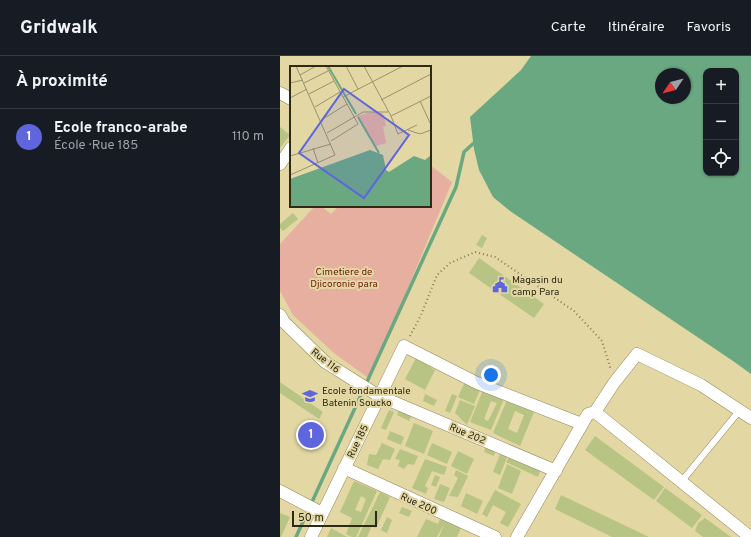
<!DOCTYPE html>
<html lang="fr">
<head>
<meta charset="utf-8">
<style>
	body { margin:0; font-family:Overpass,sans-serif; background:#20242c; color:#f1f3f6 }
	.controls { position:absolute; right:12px; top:12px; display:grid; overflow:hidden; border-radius:8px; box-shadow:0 1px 3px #0004 }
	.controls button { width:36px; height:36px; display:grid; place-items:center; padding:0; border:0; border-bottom:1px solid #363941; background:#171b24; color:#f1f3f6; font:20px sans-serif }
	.compass { position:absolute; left:375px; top:12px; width:36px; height:36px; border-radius:50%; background:#171b24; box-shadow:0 1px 3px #0004; rotate:235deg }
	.scale { position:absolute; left:12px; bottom:10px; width:85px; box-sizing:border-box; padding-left:4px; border:2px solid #2f2a16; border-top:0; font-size:11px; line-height:14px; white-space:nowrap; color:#2f2a16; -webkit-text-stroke:3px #e3d7a4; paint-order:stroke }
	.you { position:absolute; left:211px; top:319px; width:14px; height:14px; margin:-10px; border:3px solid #fff; border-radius:50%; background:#1a73e8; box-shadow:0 0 0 6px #1a73e833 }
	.badge { display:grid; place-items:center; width:26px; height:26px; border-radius:50%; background:#5e65dd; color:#fff; font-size:13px; font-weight:700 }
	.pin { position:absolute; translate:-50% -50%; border:2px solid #fff; box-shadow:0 1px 4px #0006 }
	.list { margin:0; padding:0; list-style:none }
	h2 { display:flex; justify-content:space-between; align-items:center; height:52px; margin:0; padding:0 16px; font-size:17px }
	h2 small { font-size:13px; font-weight:400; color:#9ea1a6 }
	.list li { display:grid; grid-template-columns:26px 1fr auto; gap:12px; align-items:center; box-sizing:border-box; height:56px; padding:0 16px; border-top:1px solid #363941 }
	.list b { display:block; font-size:15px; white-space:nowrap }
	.list p { margin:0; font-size:13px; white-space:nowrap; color:#9ea1a6 }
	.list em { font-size:13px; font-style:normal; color:#9ea1a6 }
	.icon { flex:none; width:22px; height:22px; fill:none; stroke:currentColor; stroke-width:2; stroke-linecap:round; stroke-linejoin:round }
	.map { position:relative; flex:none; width:471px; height:481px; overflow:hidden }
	header { display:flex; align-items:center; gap:24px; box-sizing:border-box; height:56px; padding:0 20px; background:#171b24; border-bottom:1px solid #363941 }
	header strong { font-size:19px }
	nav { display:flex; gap:22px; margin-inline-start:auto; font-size:14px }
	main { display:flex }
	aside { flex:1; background:#171b24 }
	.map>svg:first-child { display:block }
	.green { fill:#e6afa0 }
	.water { fill:#6aa882; fill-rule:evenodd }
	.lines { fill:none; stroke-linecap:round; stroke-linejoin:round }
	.stream { stroke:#6aa882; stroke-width:3.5 }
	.building { fill:#b8c483; fill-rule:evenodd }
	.service-casing { stroke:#918656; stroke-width:7 }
	.minor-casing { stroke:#918656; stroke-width:13 }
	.path { stroke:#847c59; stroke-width:2; stroke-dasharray:1 3; stroke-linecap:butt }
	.service { stroke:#fff; stroke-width:6 }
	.minor { stroke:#fff; stroke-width:12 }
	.labels { text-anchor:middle; stroke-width:4; stroke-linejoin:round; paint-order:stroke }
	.park-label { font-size:10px; fill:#6e1f07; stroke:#e3d7a4 }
	.poi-label { font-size:10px; fill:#2f2a16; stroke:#e3d7a4; text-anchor:start }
	.street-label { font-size:10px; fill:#2f2a16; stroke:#e3d7a4 }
	.inset-river { fill:none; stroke:#6aa882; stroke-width:2 }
	.inset-road { fill:none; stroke:#9b926b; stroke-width:1 }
	.view { fill:#5e65dd; fill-opacity:0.15; stroke:#5e65dd; stroke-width:2 }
	.inset-edge { fill:none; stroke:#2f2a16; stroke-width:2 }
</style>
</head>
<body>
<header>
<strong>Gridwalk</strong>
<nav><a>Carte</a><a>Itinéraire</a><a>Favoris</a></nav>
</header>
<main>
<aside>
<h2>À proximité<small></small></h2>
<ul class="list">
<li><span class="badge">1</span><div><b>Ecole franco-arabe</b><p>École · Rue 185</p></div><em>110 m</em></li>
</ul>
</aside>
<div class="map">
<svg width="471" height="481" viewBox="0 0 471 481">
	<rect width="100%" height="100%" fill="#e3d7a4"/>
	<!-- green -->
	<path class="green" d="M150,109L172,126L90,323L55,298L13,259L0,235V188L35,150H41L51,158L59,150H150Z"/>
	<!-- water -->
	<path class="water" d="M251,0H471V318L453,305L230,155L213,141L199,114L194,93L190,61L241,14ZM426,15H456V117H426ZM381,18H405V42H381Z"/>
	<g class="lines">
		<!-- stream -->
		<path class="stream" d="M16,481L176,131L184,96L196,85"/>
	</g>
	<!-- building -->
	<path class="building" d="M0,71L10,79L0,92Z
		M13,157L18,163L3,175L0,172V168Z
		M202,179L207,182L202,192L196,189Z
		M199,202L264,248L254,262L189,217Z
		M136,302L155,314L145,334L125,323Z
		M0,326L43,356L39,363L0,337Z
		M185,326L200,334L194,348L178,341Z
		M203,334L224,343L211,374L190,366ZM211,345L217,347L208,365L204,363Z
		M145,338L157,344L154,350L143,345Z
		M172,338L177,340L170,357L165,355Z
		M180,344L195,350L187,369L175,357Z
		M227,344L254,356L240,390L213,377ZM235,355L244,359L237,377L228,373Z
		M120,352L133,357L129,365L117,359Z
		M109,354L114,356L106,374L101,372Z
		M134,367L153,375L144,398L125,390Z
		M110,375L124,381L121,389L107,383Z
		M315,380L384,431L374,444L305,394Z
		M102,387L115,393L110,404L103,403L98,413L87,409L89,398L96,399Z
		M152,387L172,396L167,408L147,399Z
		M206,390L216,394L214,400L204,396Z
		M120,393L138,400L134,409L128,408L124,413L118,410L120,404L115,403Z
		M178,395L194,403L187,418L171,410Z
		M220,398L227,401L220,419L213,416Z
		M230,400L260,415L258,421L226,406Z
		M145,403L167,411L164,419L152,415L145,430L148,432L146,438L132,432Z
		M227,408L241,415L232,438L218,432Z
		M176,414L188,420L178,441L169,440L178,422L174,419Z
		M155,419L160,421L156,431L151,429Z
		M74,425L97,435L76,481H72L66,478L72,462L60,456ZM81,440L86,443L81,456L75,454Z
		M160,428L170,432L164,446L154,443Z
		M385,432L422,459L412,472L376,445Z
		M215,434L241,448L228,471L220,467L226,456L213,449L207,461L202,458Z
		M100,436L110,441L96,472L92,470L87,481H78Z
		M186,437L203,445L197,458L181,450Z
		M281,439L369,481H332L275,453Z
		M122,451L132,455L129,461L119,457Z
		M0,457L10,461L1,481H0Z
		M107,461L112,464L107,477L101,474Z
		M425,462L451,481H423L415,475L418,467Z
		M146,463L158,468L160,463L181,472L177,481H159L164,468L157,481H137Z
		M51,472L67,481H47Z"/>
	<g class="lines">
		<!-- service casing -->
		<g class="service-casing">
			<path id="service" d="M401,426L460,354"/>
		</g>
		<!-- minor casing -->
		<g class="minor-casing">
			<path id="minor" d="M0,37L11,43
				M0,108L11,92
				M0,259L4,266L45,306L99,340L276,415
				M315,356L470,481
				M64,412L215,481
				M0,435L42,457
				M31,481L124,290L197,327L302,368
				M237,481L308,358L315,356L334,327L357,298L421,329L471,362"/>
		</g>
		<!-- path -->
		<path class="path" d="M130,280L141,259L157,219L170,207L195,196L215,201L294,255L322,285L331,314"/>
		<!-- service -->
		<use href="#service" class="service"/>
		<!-- minor -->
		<use href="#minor" class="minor"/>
	</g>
	<!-- icons -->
	<defs>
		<g id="civic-bare" transform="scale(1.2)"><path d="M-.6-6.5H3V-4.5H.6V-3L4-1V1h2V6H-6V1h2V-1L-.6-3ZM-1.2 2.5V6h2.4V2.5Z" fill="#5e65dd" stroke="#e3d7a4" stroke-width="2.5" paint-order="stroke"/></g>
		<g id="school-bare" transform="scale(1.2)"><path d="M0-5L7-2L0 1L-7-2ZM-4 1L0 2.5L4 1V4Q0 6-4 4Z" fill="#5e65dd" stroke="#e3d7a4" stroke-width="2.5" paint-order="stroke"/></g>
	</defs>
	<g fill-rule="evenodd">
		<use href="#civic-bare" x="220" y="229"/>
		<use href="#school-bare" x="30" y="340"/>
	</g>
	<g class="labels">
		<!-- park labels -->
		<g class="park-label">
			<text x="64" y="219">Cimetiere de<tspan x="64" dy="12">Djicoronie para</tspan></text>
		</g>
		<!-- poi labels -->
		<g class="poi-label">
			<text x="232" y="227">Magasin du<tspan x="232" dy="12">camp Para</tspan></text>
			<text x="42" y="338">Ecole fondamentale<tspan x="42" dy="12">Batenin Soucko</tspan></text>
		</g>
		<!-- street labels -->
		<g class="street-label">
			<text transform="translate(46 304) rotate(38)" y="4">Rue 116</text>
			<text transform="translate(188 377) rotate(23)" y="4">Rue 202</text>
			<text transform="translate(77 385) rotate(-64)" y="4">Rue 185</text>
			<text transform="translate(139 447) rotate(24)" y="4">Rue 200</text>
		</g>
	</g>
	<!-- overview -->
	<g transform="translate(10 10)">
		<rect width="141" height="141" fill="#e3d7a4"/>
		<path d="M83,46L93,47L96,60L93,61L96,77L86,80L67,50Z" fill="#e6afa0"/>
		<path d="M80,84L93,89L96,104L99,106L124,90L135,94L141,89V141H0V113Z" fill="#6aa882"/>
		<path class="inset-river" d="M38,0L66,48M68,51L89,87"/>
		<path class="inset-road" d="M36,0L68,58L41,75M56,0L68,23M74,0L101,50L108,68L127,59M10,9L26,0M0,17L13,14M14,17L38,5M19,28L44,15M53,31L113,0M0,32L17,23M91,34L141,8M130,35L141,59M25,41L50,26M101,50L141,30M31,54L57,38M118,64L130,68L141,64M37,67L73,46H98M23,82L28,97M0,90L41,78M0,109L45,89L6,0"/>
		<path class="view" d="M54,23L119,69L74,132L9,87Z"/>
		<rect width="141" height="141" class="inset-edge"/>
	</g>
</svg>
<div class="controls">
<button>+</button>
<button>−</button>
<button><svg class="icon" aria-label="locate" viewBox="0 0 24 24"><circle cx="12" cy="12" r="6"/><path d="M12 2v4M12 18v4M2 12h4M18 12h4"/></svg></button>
</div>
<svg class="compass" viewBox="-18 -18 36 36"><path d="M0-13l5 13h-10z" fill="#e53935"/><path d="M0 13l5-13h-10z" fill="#9ea1a6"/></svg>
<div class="scale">50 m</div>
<div class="you"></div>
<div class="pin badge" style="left:31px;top:379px">1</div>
</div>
</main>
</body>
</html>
